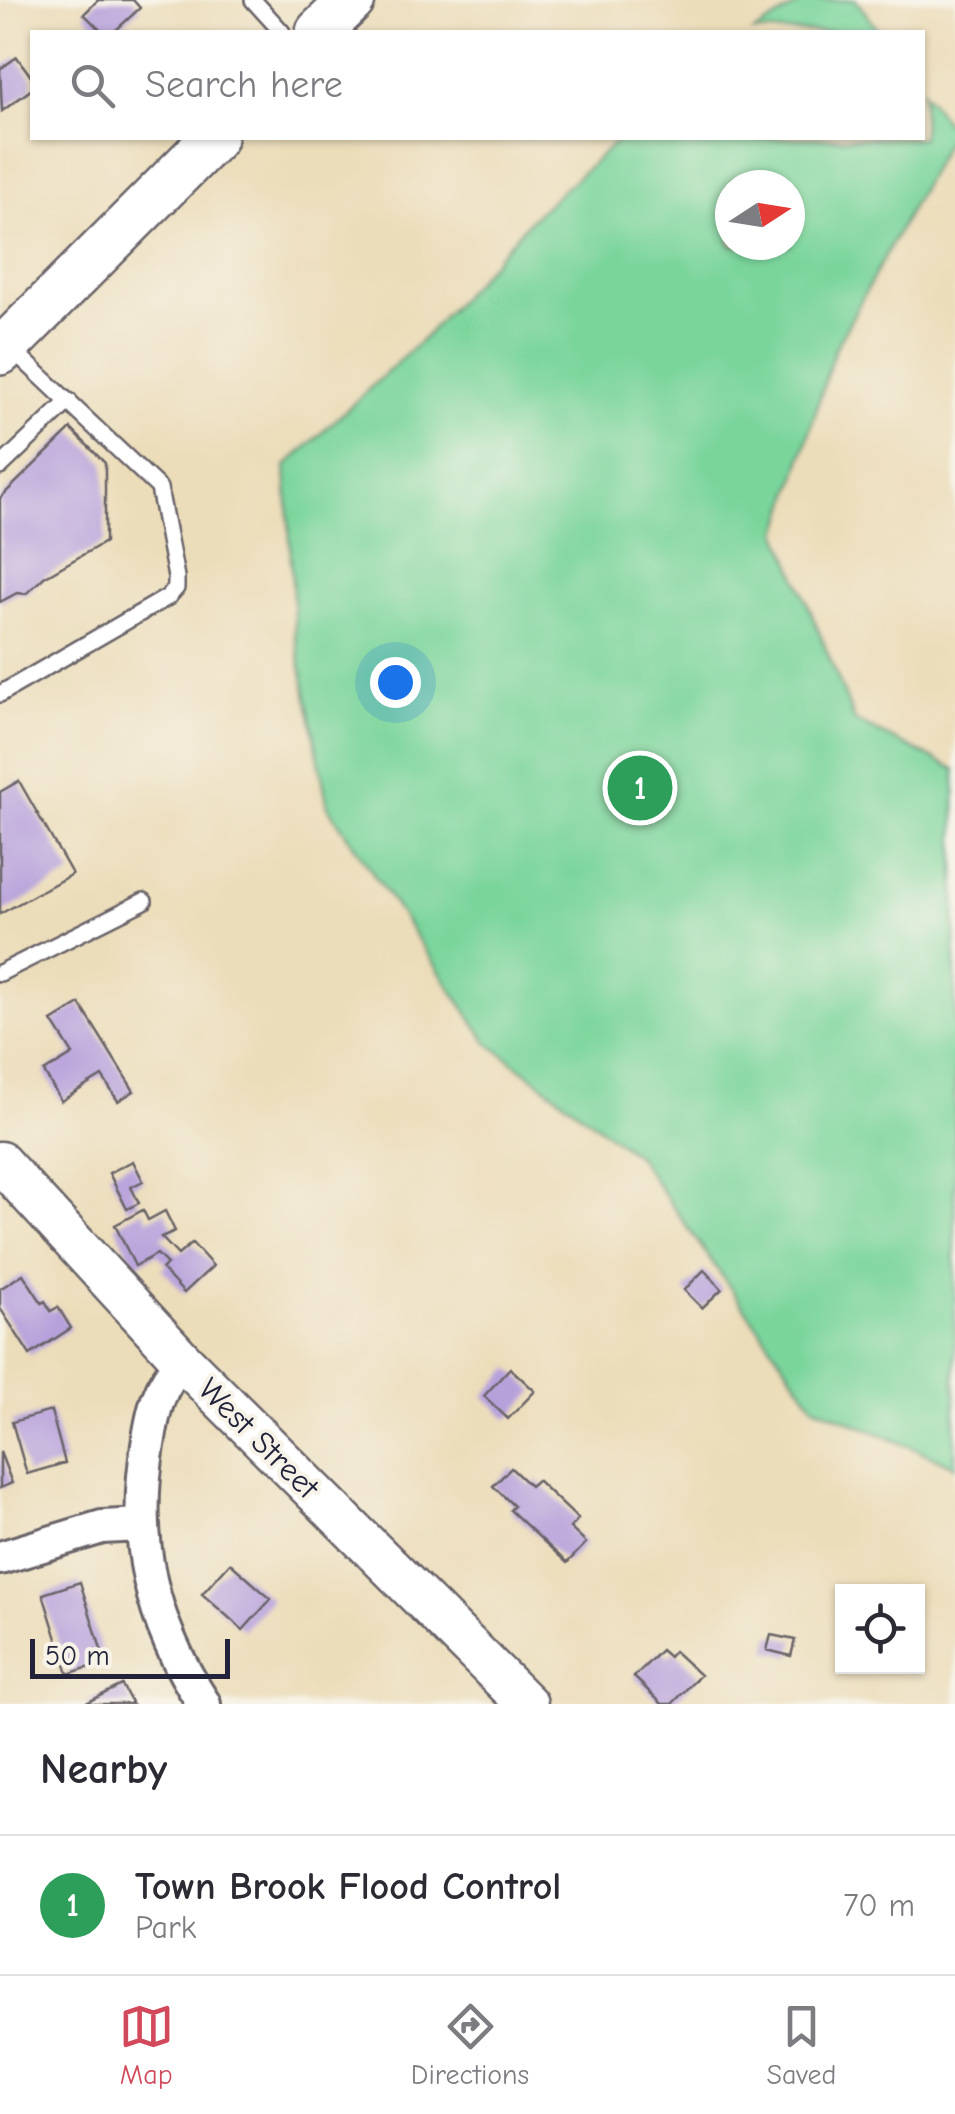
<!DOCTYPE html>
<html lang="en">
<head>
<meta charset="utf-8">
<style>
	body { margin:0; font-family:"Comic Neue",sans-serif; background:#f7f7f7; color:#2b2b33 }
	.controls { position:absolute; right:30px; bottom:30px; display:grid; overflow:hidden; border-radius:0px; box-shadow:0 2px 8px #0004 }
	.controls button { width:90px; height:90px; display:grid; place-items:center; padding:0; border:0; border-bottom:2px solid #e1e1e2; background:#fff; color:#2b2b33; font:50px sans-serif }
	.compass { position:absolute; left:715px; top:170px; width:90px; height:90px; border-radius:50%; background:#fff; box-shadow:0 2px 8px #0004; rotate:78deg }
	.scale { position:absolute; left:30px; bottom:25px; width:200px; box-sizing:border-box; padding-left:10px; border:5px solid #22223b; border-top:0; font-size:28px; line-height:35px; white-space:nowrap; color:#22223b; -webkit-text-stroke:8px #f7f3e8; paint-order:stroke }
	.you { position:absolute; left:395px; top:682px; width:35px; height:35px; margin:-25px; border:8px solid #fff; border-radius:50%; background:#1a73e8; box-shadow:0 0 0 15px #1a73e833 }
	.badge { display:grid; place-items:center; width:65px; height:65px; border-radius:50%; background:#d1495b; color:#fff; font-size:32px; font-weight:700 }
	.pin { position:absolute; translate:-50% -50%; border:5px solid #fff; box-shadow:0 2px 10px #0006 }
	.list { margin:0; padding:0; list-style:none }
	h2 { display:flex; justify-content:space-between; align-items:center; height:130px; margin:0; padding:0 40px; font-size:42px }
	h2 small { font-size:32px; font-weight:400; color:#7c7c81 }
	.list li { display:grid; grid-template-columns:65px 1fr auto; gap:30px; align-items:center; box-sizing:border-box; height:140px; padding:0 40px; border-top:2px solid #e1e1e2 }
	.list b { display:block; font-size:38px; white-space:nowrap }
	.list p { margin:0; font-size:32px; white-space:nowrap; color:#7c7c81 }
	.list em { font-size:32px; font-style:normal; color:#7c7c81 }
	.icon { flex:none; width:55px; height:55px; fill:none; stroke:currentColor; stroke-width:2; stroke-linecap:round; stroke-linejoin:round }
	.map { position:relative; flex:none; width:955px; height:1704px; overflow:hidden }
	.search { position:absolute; background:#fff; box-shadow:0 2px 8px #0004; left:30px; right:30px; top:30px; height:110px; display:flex; align-items:center; gap:25px; box-sizing:border-box; padding:0 35px; border-radius:0px; color:#7c7c81; font-size:38px }
	.sheet { height:270px; background:#fff }
	nav { display:flex; justify-content:space-around; align-items:center; box-sizing:border-box; height:140px; border-top:2px solid #e1e1e2; background:#fff; font-size:28px; color:#7c7c81 }
	nav a { display:grid; justify-items:center; gap:5px }
	nav .on { color:#d1495b }
	.map>svg:first-child { display:block }
	.green { fill:#7ad59b; stroke:#4e7c6b; stroke-width:2.5; fill-rule:evenodd }
	.building { fill:#b7a1db }
	.lines { fill:none; stroke-linecap:round; stroke-linejoin:round }
	.service-casing { stroke:#696367; stroke-width:20 }
	.minor-casing { stroke:#696367; stroke-width:38 }
	.tertiary-casing { stroke:#696367; stroke-width:45 }
	.secondary-casing { stroke:#696367; stroke-width:50 }
	.service { stroke:#fff; stroke-width:15 }
	.minor { stroke:#fff; stroke-width:32 }
	.tertiary { stroke:#fff; stroke-width:40 }
	.secondary { stroke:#fff; stroke-width:45 }
	.labels { text-anchor:middle; stroke-width:8; stroke-linejoin:round; paint-order:stroke }
	.street-label { font-size:32px; fill:#22223b; stroke:#f7f3e8 }
</style>
</head>
<body>
<div class="map">
<svg width="955" height="1704" viewBox="0 0 955 1704">
	<rect width="100%" height="100%" fill="#f7f3e8"/>
	<filter id="ink" filterUnits="userSpaceOnUse"><feTurbulence type="fractalNoise" baseFrequency=".01" numOctaves="2"/><feDisplacementMap in="SourceGraphic" scale="20" xChannelSelector="R" yChannelSelector="G"/><feConvolveMatrix kernelMatrix="1 2 1 2 8 2 1 2 1" color-interpolation-filters="sRGB"/></filter>
	<filter id="wash" filterUnits="userSpaceOnUse"><feTurbulence type="fractalNoise" baseFrequency=".0048" numOctaves="4" result="noise"/><feDisplacementMap in="SourceGraphic" scale="40" xChannelSelector="R" yChannelSelector="G"/><feGaussianBlur stdDeviation="2.25" result="paint"/><feColorMatrix in="noise" values="0 0 0 0 0 0 0 0 0 0 0 0 0 0 0 0 0 1.4 0 .05"/><feComposite in="paint" operator="in"/></filter>
	<g filter="url(#wash)">
		<rect width="100%" height="100%" fill="#ecddba"/>
		<!-- green -->
		<path class="green" d="M806,0H856L880,32H754Z
			M923,91L952,131L834,351L779,533L855,721L955,769V1466L814,1406L637,1156L488,1043L328,807L295,635L286,466L425,337L532,218L620,138H922ZM730,185H790V245H730Z"/>
		<g id="blocks">
			<!-- building -->
			<path class="building" d="M98,0H133L140,8L114,32H102L84,14Z
				M17,57L32,78V89L2,111L0,69Z
				M71,429L105,463V542L44,577L26,594L17,593L0,602V498Z
				M19,781L72,874L0,914V792Z
				M80,1004L134,1091L118,1101L102,1076L61,1101L44,1072L73,1054L52,1021Z
				M133,1161L143,1181L131,1187L139,1203L127,1209L109,1173Z
				M143,1210L148,1220L165,1211L175,1231L161,1237L178,1255L192,1243L213,1266L184,1293L162,1269L167,1264L157,1254L135,1266L115,1225Z
				M704,1270L722,1289L702,1308L684,1290Z
				M23,1274L42,1303L45,1301L51,1311L58,1307L71,1328L30,1355L0,1308V1289Z
				M510,1368L535,1391L508,1419L484,1396Z
				M51,1411L65,1463L27,1474L12,1422Z
				M0,1452L12,1483L0,1488Z
				M511,1468L530,1486L537,1480L578,1519L570,1528L586,1543L567,1563L510,1510L514,1506L493,1486Z
				M230,1563L271,1599L243,1630L202,1594Z
				M80,1582L105,1662L68,1674L43,1594Z
				M771,1635L795,1640L791,1656L767,1650Z
				M661,1650L669,1657L674,1651L700,1675L672,1704H662L634,1677Z
				M122,1685L132,1704H84Z"/>
		</g>
	</g>
	<g filter="url(#ink)">
		<use href="#blocks" fill-opacity="0" stroke="#696367" stroke-width="2.5"/>
		<g class="lines">
			<!-- service casing -->
			<g class="service-casing">
				<path id="service" d="M253,0L282,32
					M0,467L69,401
					M0,694L168,597L176,588V577L159,488L10,347
					M0,973L144,901"/>
			</g>
			<!-- minor casing -->
			<g class="minor-casing">
				<path id="minor" d="M183,1361C158,1385 153,1412 148,1445C132,1541 151,1623 204,1704
					M0,1558L102,1527L141,1525"/>
			</g>
			<!-- tertiary casing -->
			<g class="tertiary-casing">
				<path id="tertiary" d="M0,1162L183,1361L527,1704"/>
			</g>
			<!-- secondary casing -->
			<g class="secondary-casing">
				<path id="secondary" d="M319,32L352,0
					M0,352L214,138"/>
			</g>
			<!-- service -->
			<use href="#service" class="service"/>
			<!-- minor -->
			<use href="#minor" class="minor"/>
			<!-- tertiary -->
			<use href="#tertiary" class="tertiary"/>
			<!-- secondary -->
			<use href="#secondary" class="secondary"/>
		</g>
	</g>
	<g class="labels">
		<!-- street labels -->
		<g class="street-label">
			<text transform="translate(259 1438) rotate(45)" y="11">West Street</text>
		</g>
	</g>
</svg>
<div class="controls">
<button><svg class="icon" aria-label="locate" viewBox="0 0 24 24"><circle cx="12" cy="12" r="6"/><path d="M12 2v4M12 18v4M2 12h4M18 12h4"/></svg></button>
</div>
<svg class="compass" viewBox="-18 -18 36 36"><path d="M0-13l5 13h-10z" fill="#e53935"/><path d="M0 13l5-13h-10z" fill="#7c7c81"/></svg>
<div class="scale">50 m</div>
<div class="you"></div>
<div class="pin badge" style="left:640px;top:788px;background:#2e9e5b">1</div>
<div class="search"><svg class="icon" aria-label="search" viewBox="0 0 24 24"><circle cx="10" cy="10" r="6"/><path d="M15 15l6 6"/></svg>Search here</div>
</div>
<section class="sheet">
<h2>Nearby<small></small></h2>
<ul class="list">
<li><span class="badge" style="background:#2e9e5b">1</span><div><b>Town Brook Flood Control</b><p>Park</p></div><em>70 m</em></li>
</ul>
</section>
<nav>
<a class="on"><svg class="icon" aria-label="map" viewBox="0 0 24 24"><path d="M3 6l6-2 6 2 6-2v14l-6 2-6-2-6 2zM9 4v14M15 6v14"/></svg>Map</a>
<a><svg class="icon" aria-label="directions" viewBox="0 0 24 24"><path d="M12 3l9 9-9 9-9-9zM9 14v-3h6M13 9l2 2-2 2"/></svg>Directions</a>
<a><svg class="icon" aria-label="saved" viewBox="0 0 24 24"><path d="M7 4h10v16l-5-4-5 4z"/></svg>Saved</a>
</nav>
</body>
</html>
